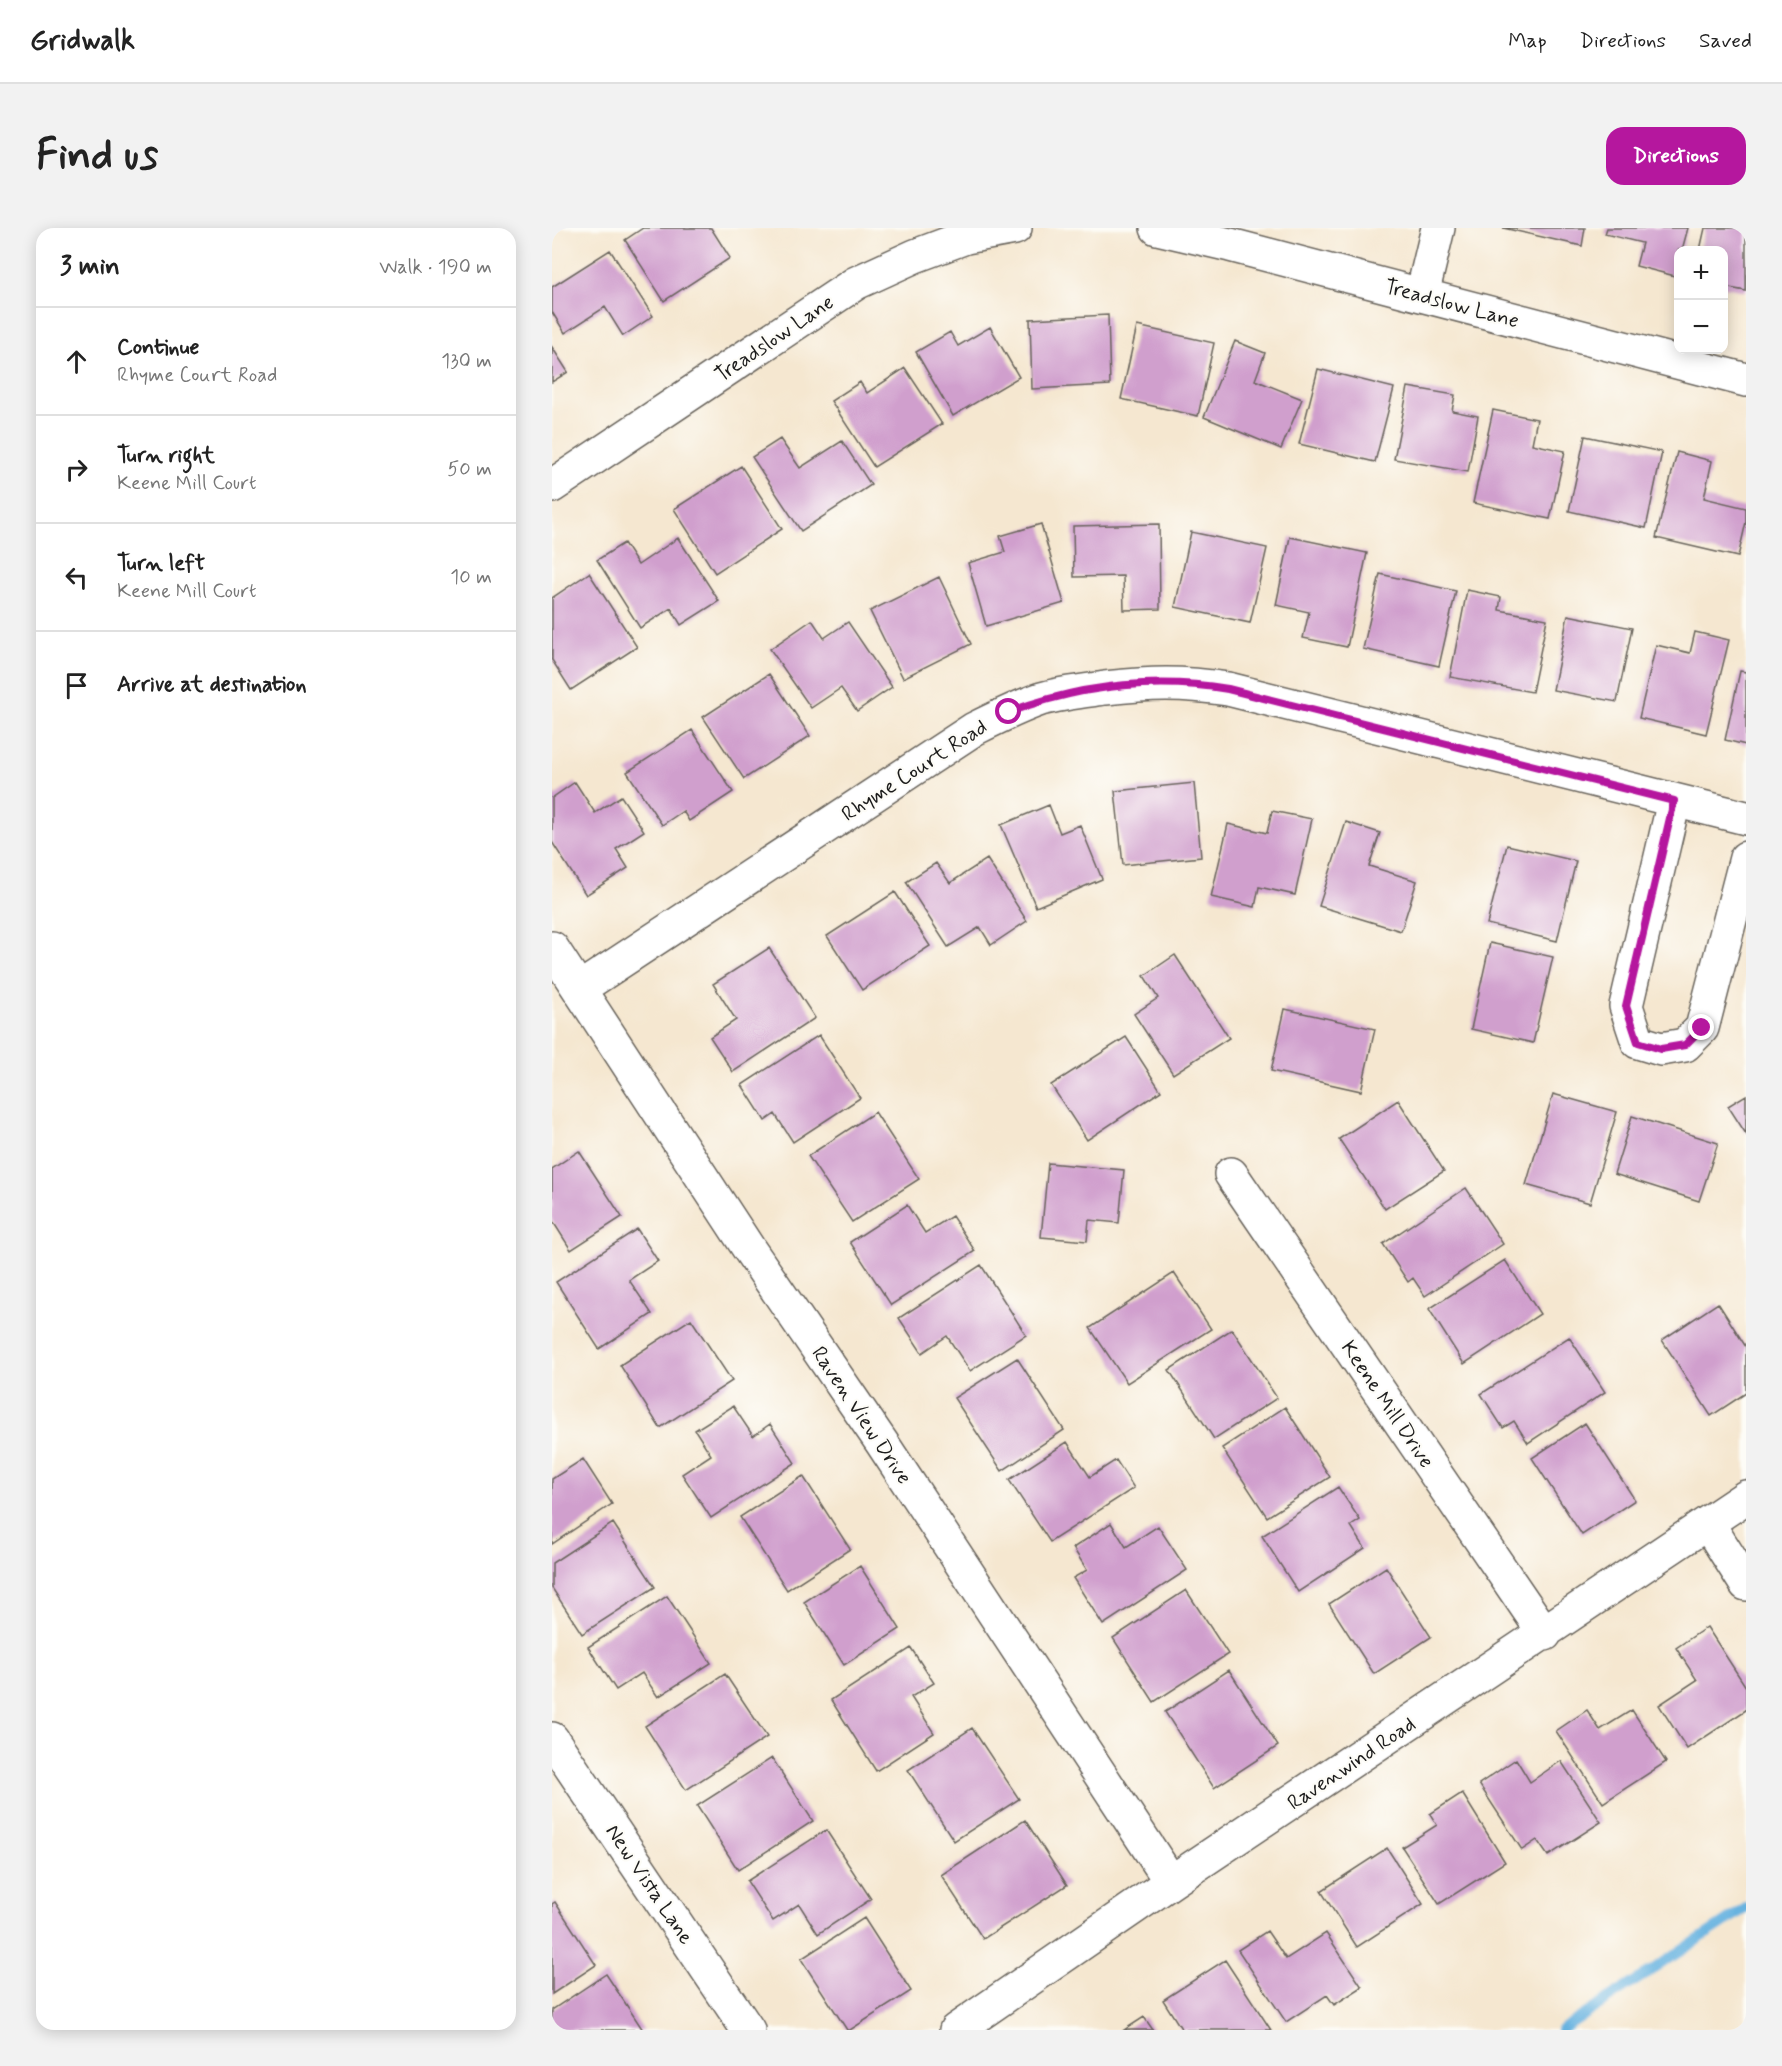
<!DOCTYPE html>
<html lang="en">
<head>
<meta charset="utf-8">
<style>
	body { margin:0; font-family:Mynerve,sans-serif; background:#f2f2f2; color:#222 }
	.controls { position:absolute; right:18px; top:18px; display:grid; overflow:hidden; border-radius:12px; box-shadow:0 3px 15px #0003 }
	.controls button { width:54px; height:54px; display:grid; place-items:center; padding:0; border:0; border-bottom:2px solid #e0e0e0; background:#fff; color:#222; font:30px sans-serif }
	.stop { position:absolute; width:18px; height:18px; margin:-14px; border:4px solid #b5179e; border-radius:50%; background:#fff }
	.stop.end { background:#b5179e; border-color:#fff; box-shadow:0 2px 6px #0008 }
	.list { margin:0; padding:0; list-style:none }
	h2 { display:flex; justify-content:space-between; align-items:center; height:78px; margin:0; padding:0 24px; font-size:26px }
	h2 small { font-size:20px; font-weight:400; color:#767676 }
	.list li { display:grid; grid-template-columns:39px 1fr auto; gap:18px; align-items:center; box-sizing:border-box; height:108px; padding:0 24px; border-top:2px solid #e0e0e0 }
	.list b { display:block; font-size:22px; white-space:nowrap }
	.list p { margin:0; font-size:20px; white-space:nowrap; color:#767676 }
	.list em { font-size:20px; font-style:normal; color:#767676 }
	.icon { flex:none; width:33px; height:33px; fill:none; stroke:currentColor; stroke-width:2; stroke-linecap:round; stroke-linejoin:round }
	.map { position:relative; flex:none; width:1194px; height:1802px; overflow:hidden; border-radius:18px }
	header { display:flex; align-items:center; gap:36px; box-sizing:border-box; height:84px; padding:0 30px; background:#fff; border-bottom:2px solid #e0e0e0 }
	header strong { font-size:28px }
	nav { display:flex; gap:33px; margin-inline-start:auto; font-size:21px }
	.intro { display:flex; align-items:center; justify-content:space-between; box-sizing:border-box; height:144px; padding:0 36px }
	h1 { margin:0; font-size:42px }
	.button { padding:15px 27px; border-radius:18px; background:#b5179e; color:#fff; font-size:21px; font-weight:700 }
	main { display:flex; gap:36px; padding:0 36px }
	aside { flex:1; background:#fff; border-radius:18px; box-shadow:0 3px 15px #0003 }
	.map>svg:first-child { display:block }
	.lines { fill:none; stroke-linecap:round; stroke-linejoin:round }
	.stream { stroke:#68b3e0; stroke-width:10 }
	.building { fill:#d09fcd }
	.street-casing { stroke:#68635b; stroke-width:36 }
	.street { stroke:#fff; stroke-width:33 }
	.route { stroke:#b5179e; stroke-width:8 }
	.labels { text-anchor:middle; stroke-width:4.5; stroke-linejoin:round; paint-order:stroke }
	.street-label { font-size:21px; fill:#1c1c1c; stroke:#fdfcf7 }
</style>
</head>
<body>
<header>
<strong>Gridwalk</strong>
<nav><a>Map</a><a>Directions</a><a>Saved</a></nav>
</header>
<div class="intro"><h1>Find us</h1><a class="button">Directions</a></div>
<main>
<aside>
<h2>3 min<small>Walk · 190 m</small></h2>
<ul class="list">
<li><svg class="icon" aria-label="ahead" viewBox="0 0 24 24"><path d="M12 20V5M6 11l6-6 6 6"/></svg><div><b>Continue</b><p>Rhyme Court Road</p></div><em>130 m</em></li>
<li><svg class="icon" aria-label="right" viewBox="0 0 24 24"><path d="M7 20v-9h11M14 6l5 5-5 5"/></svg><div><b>Turn right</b><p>Keene Mill Court</p></div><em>50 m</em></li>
<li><svg class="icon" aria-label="left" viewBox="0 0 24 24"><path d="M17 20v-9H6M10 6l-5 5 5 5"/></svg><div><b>Turn left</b><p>Keene Mill Court</p></div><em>10 m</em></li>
<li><svg class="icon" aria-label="arrive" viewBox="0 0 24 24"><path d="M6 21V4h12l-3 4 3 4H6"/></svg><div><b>Arrive at destination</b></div></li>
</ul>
</aside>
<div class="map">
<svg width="1194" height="1802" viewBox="0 0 1194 1802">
	<rect width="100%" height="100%" fill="#fdfcf7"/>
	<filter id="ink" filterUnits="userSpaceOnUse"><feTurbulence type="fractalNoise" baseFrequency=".0167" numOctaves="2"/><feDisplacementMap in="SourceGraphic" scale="12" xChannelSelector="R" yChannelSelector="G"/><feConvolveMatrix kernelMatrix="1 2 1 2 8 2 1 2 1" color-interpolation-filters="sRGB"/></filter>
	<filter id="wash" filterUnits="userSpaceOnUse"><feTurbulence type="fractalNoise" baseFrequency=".008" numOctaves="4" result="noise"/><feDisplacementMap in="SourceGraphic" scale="24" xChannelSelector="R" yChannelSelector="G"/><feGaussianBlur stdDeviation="1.35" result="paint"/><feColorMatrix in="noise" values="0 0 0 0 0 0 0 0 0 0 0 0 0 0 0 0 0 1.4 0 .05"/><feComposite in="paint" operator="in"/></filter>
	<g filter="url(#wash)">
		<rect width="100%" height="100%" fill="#f5e7d0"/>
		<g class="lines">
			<!-- stream -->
			<path class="stream" d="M1009,1802L1194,1680"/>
		</g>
		<g id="blocks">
			<!-- building -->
			<path class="building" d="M91,0H159L178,30L112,73L73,12Z
				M951,0H1033L1030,18Z
				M1055,0H1136L1130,22H1126V36L1123,48L1084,38L1090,15L1053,6Z
				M1153,0H1194V63L1172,59V22H1148Z
				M58,22L101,88L71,108L53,79L13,105L0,84V59Z
				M556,87L558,157L480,161L478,91Z
				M585,98L662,115L646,188L569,171Z
				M438,99L467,149L401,188L364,124L398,104L406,118Z
				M683,113L713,125L703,152L750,171L729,221L652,189Z
				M0,119L16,144L0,154Z
				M353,140L390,196L322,239L279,173L308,154L315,165Z
				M766,141L842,160L823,234L747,216Z
				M856,159L903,167L900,183L926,188L916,244L842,231Z
				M941,182L985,191L980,216L1013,223L998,291L921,275Z
				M1033,208L1110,224L1094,300L1017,283Z
				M228,211L248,240L290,213L319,257L249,303L200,229Z
				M1125,224L1160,233L1152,270L1194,280V294L1186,329L1104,310Z
				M189,238L230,301L163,345L122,281Z
				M489,296L512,375L434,398L416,335L453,324L448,308Z
				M607,296L608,381L572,382L571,348L522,349L521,298Z
				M639,304L715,320L698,395L623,379Z
				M738,309L815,325L795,419L751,410L757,384L724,377Z
				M126,310L167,373L129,397L119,380L88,400L45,332L72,315L86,337Z
				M37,345L85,419L19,462L0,432V370Z
				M828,346L904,363L887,438L811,421Z
				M387,349L419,416L351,450L318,383Z
				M915,362L949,369L947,382L995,391L980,464L898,449Z
				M1016,387L1080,400L1065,474L1001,462Z
				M260,392L272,410L296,394L340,459L305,483L289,460L259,480L218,421Z
				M1143,404L1177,412L1154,506L1087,490L1104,417L1138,425Z
				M1188,443L1194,444V517L1173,512Z
				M217,446L258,508L192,551L151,489Z
				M140,502L181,564L137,593L131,583L110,597L75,544Z
				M23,554L43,585L69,568L92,603L64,621L76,640L34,667L0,614V570Z
				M642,555L649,629L571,637L563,563Z
				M497,577L508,605L528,597L550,651L484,679L449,597Z
				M720,583L760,591L743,667L707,659L703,679L659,669L676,596L715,605Z
				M794,594L828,605L817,638L865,653L849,703L767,678Z
				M955,617L1024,633L1005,713L935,696Z
				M435,631L475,693L439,717L428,699L396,719L354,654L384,635L398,655Z
				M343,664L378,718L310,762L275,708Z
				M938,715L1001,729L981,815L919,801Z
				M217,720L263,790L181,844L158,809L184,792L161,756Z
				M623,727L677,810L621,846L582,786L606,770L592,748Z
				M733,781L823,801L809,863L719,843Z
				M267,807L308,870L241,914L223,886L213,893L190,857Z
				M574,809L609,863L535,912L499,857Z
				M1001,866L1065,884L1038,975L974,957Z
				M1194,867V906L1176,878Z
				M846,872L892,943L833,981L787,911Z
				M323,884L367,951L300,994L256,928Z
				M1080,888L1166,915L1147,973L1062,946Z
				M27,923L70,989L19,1022L0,992V941Z
				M496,935L572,942L567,995L537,992L535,1013L489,1009Z
				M914,960L951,1016L873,1068L861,1050L856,1054L831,1016Z
				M355,977L373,1005L400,988L423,1023L339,1077L298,1014Z
				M85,1001L106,1033L77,1052L100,1086L47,1121L4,1054Z
				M953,1032L988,1086L912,1136L877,1081Z
				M429,1037L474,1107L418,1143L395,1108L370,1125L347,1090Z
				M622,1045L659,1101L575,1155L538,1100Z
				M1166,1075L1194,1119V1165L1159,1188L1110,1112Z
				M139,1091L180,1153L108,1200L68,1137Z
				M680,1101L725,1170L662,1211L617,1142Z
				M1017,1109L1053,1164L976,1215L962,1193L951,1200L929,1166Z
				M465,1130L512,1202L450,1243L402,1170Z
				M181,1178L201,1208L218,1196L243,1235L159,1290L130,1246L159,1227L143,1202Z
				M733,1179L778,1249L715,1289L670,1220Z
				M1033,1195L1083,1272L1030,1307L980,1230Z
				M515,1214L538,1249L564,1232L582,1260L498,1314L457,1252Z
				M31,1231L60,1276L0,1316V1251Z
				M251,1248L298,1321L235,1362L188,1289Z
				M786,1259L808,1292L799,1298L813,1320L746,1364L710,1308Z
				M61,1295L103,1359L30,1406L0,1360V1335Z
				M559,1295L574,1319L606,1298L635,1342L551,1397L521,1350L535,1342L521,1320Z
				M308,1338L348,1401L292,1437L252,1374Z
				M834,1339L879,1409L822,1446L777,1376Z
				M634,1362L676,1426L602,1474L561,1410Z
				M115,1368L159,1435L106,1469L90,1445L64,1462L36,1419Z
				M1155,1399L1194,1459V1482L1135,1521L1107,1477L1145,1452L1124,1420Z
				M359,1420L382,1455L359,1469L382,1505L324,1543L279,1472Z
				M677,1442L726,1518L662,1560L613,1484Z
				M173,1446L215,1509L134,1562L93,1498Z
				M1035,1482L1048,1502L1080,1482L1114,1534L1051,1575L1004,1503Z
				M420,1500L467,1571L402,1613L356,1542Z
				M220,1530L261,1593L186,1642L145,1578Z
				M964,1531L978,1554L1009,1533L1049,1594L996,1628L985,1612L970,1622L927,1556Z
				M910,1565L953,1634L887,1676L850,1619L885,1597L878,1586Z
				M473,1592L515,1657L431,1711L389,1647Z
				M274,1602L319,1671L266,1706L247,1676L221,1693L195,1653Z
				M835,1620L871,1676L805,1719L769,1663Z
				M3,1674L44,1737L0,1766V1676Z
				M312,1690L359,1763L298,1802H295L249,1731Z
				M715,1703L734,1731L774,1705L810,1759L782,1777L775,1767L734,1794L686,1722Z
				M673,1732L719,1802H630L611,1772Z
				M54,1746L91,1802H0V1782Z
				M592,1789L601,1802H572Z"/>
		</g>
	</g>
	<g filter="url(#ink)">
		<use href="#blocks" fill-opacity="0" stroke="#68635b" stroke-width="1.5"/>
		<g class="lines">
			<!-- street casing -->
			<g class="street-casing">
				<path id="street" d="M605,0L678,17L1194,152
					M870,67L886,0
					M0,258L304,55L363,28L414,9L463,0
					M1122,573L1074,778L1086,814L1109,821L1133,817L1150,800L1194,630
					M0,720L197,1021L330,1215L619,1654
					M27,761L422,501C444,490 466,479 489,471C510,465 531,463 553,460C599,455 629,454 676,461L1194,590
					M679,946L993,1406
					M1156,1296L1194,1356
					M0,1511L196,1802
					M404,1802L619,1654L1194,1269"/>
			</g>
			<!-- street -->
			<use href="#street" class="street"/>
		</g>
	</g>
	<g class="lines" filter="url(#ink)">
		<!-- route -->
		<path class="route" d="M457,484C527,458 602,449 676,461L1122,573L1074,778L1086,814L1109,821L1133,817L1150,800"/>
	</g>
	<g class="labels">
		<!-- street labels -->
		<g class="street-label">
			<text transform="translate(900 75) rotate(15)" y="7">Treadslow Lane</text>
			<text transform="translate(222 110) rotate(-34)" y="7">Treadslow Lane</text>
			<text transform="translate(362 542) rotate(-33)" y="7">Rhyme Court Road</text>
			<text transform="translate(836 1176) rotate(56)" y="7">Keene Mill Drive</text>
			<text transform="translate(310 1187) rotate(56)" y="7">Raven View Drive</text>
			<text transform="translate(799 1535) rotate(-34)" y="7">Ravenwind Road</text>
			<text transform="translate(98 1656) rotate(56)" y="7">New Vista Lane</text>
		</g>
	</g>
</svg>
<div class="controls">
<button>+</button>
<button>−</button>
</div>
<div class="stop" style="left:457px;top:484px"></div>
<div class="stop end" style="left:1150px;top:800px"></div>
</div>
</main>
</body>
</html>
